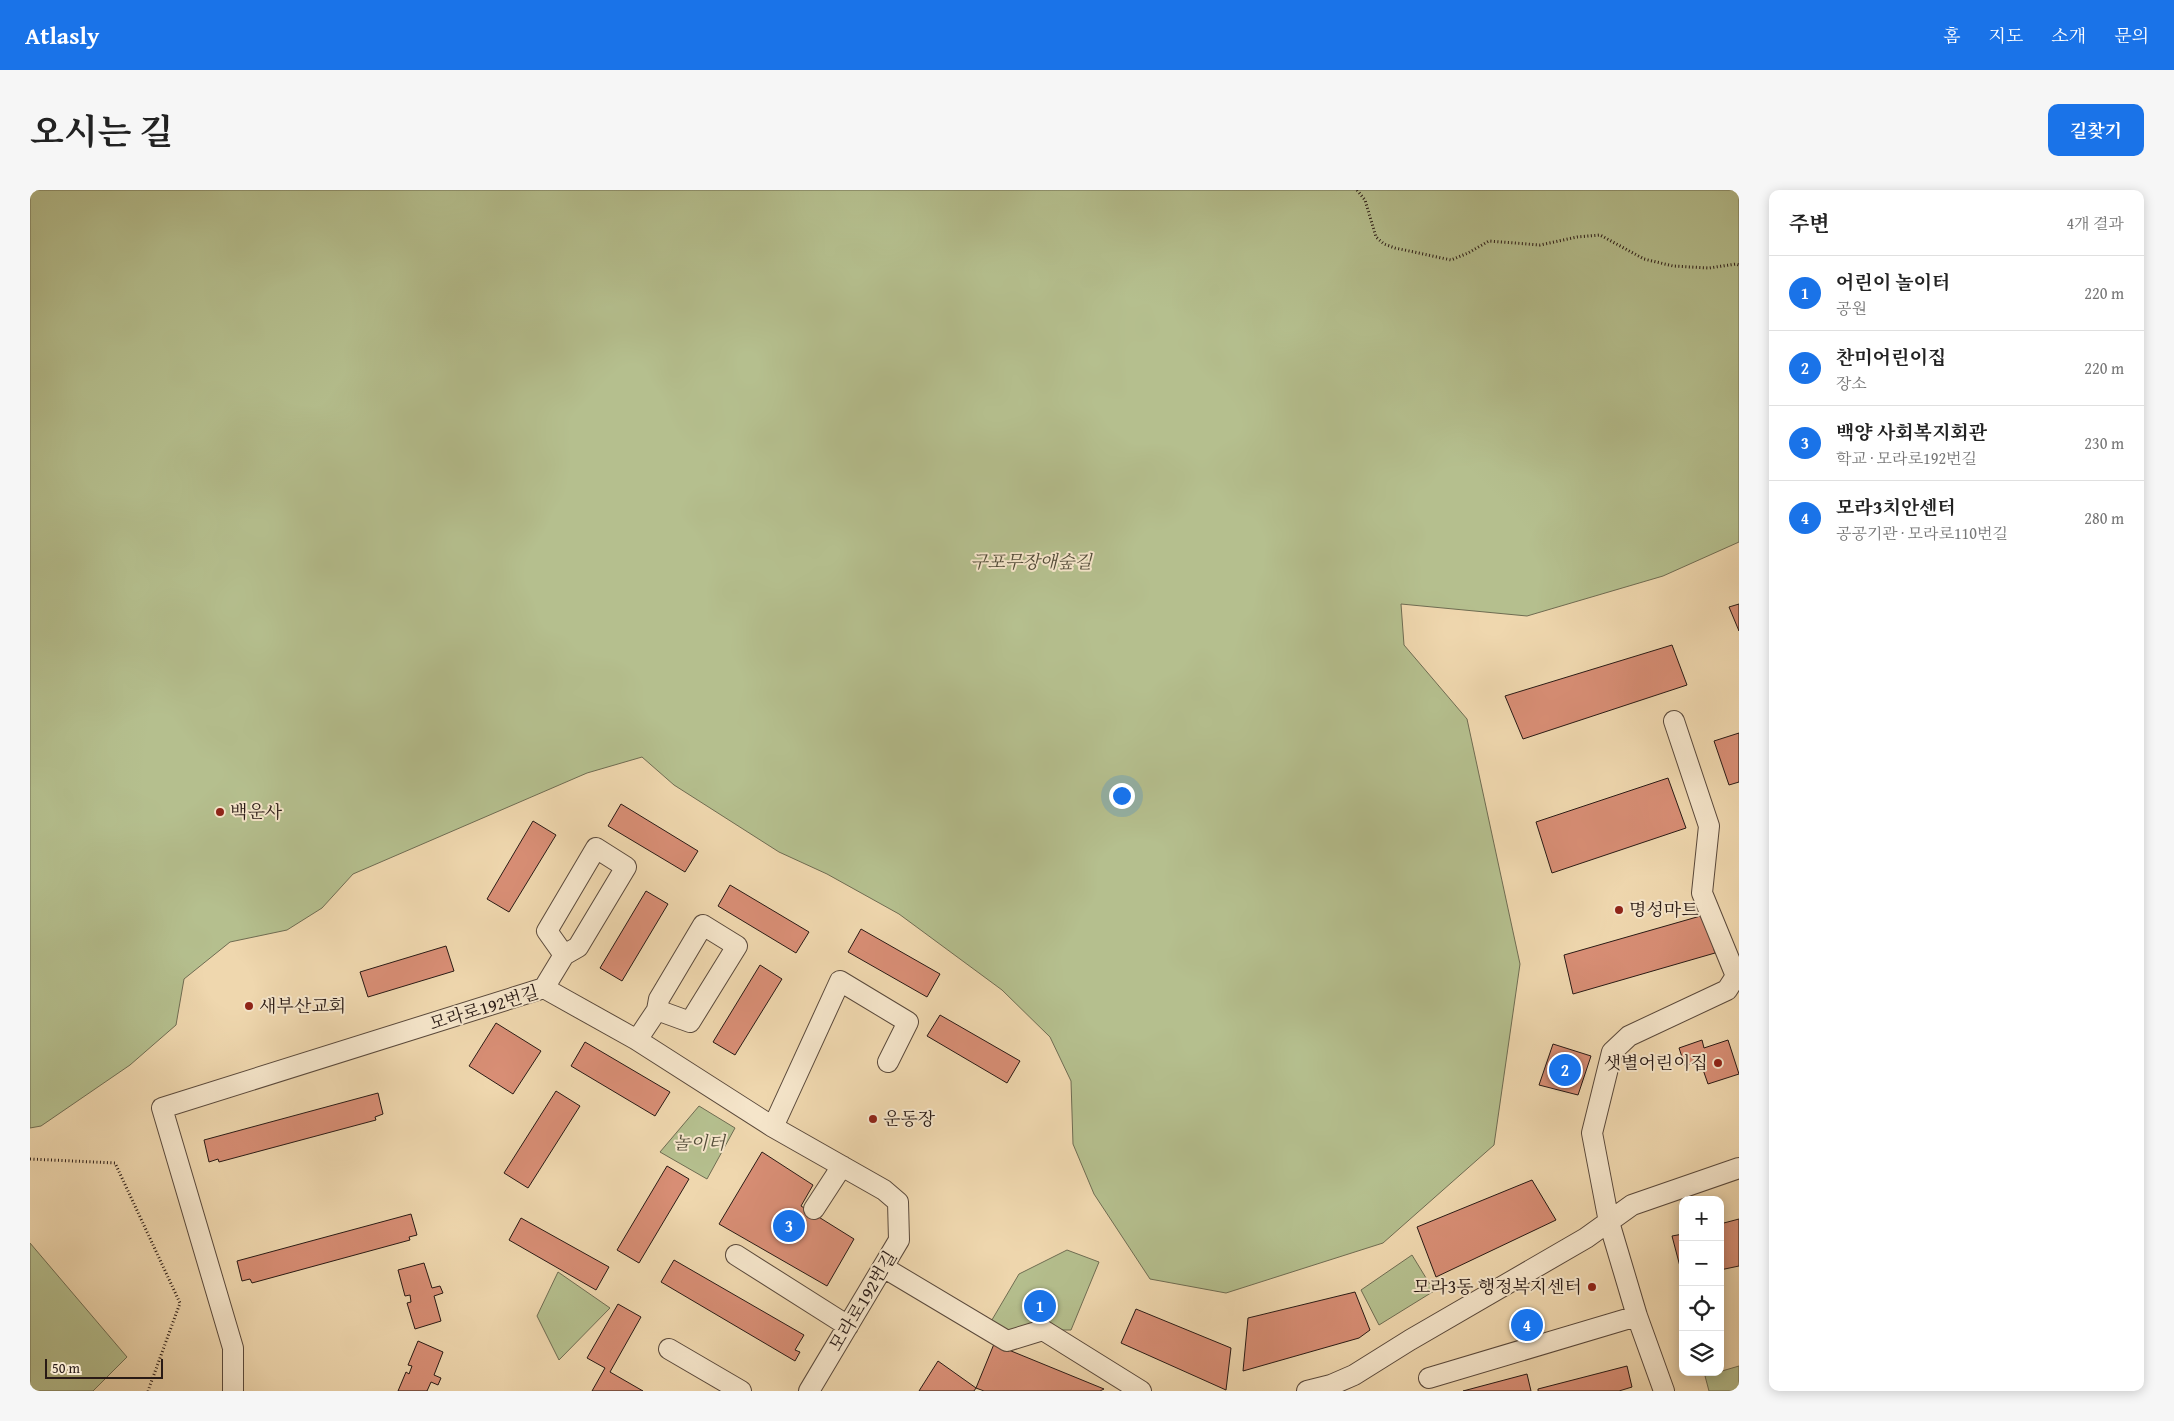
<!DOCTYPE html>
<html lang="ko">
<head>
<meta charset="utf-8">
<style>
	body { margin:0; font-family:"Gentium Book Plus","Noto Serif KR",serif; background:#f6f6f6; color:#222 }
	.controls { position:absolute; right:15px; bottom:15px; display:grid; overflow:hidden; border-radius:10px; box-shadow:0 2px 12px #0003 }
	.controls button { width:45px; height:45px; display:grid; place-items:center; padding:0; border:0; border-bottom:1px solid #e0e0e0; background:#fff; color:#222; font:25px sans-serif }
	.scale { position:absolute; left:15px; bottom:12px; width:118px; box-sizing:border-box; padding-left:5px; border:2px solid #291a15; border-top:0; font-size:14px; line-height:18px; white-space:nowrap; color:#291a15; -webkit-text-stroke:4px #f5e5ca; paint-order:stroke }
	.you { position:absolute; left:1091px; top:605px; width:18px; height:18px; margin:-12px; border:4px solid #fff; border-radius:50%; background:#1a73e8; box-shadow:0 0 0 8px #1a73e833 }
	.badge { display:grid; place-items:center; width:32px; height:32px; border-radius:50%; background:#1a73e8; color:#fff; font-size:16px; font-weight:700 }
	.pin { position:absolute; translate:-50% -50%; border:2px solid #fff; box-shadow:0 1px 5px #0006 }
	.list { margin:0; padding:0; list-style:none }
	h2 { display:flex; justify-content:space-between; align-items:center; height:65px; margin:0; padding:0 20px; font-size:21px }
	h2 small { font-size:16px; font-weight:400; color:#767676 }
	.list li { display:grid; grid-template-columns:32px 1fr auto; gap:15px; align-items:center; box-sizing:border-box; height:75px; padding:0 20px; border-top:1px solid #e0e0e0 }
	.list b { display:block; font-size:19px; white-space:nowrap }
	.list p { margin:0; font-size:16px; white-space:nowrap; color:#767676 }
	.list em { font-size:16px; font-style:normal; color:#767676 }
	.icon { flex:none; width:28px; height:28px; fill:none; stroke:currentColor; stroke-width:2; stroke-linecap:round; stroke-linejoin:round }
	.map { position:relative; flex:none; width:1709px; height:1201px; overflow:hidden; border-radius:10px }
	header { display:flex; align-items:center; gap:30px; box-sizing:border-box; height:70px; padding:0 25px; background:#1a73e8; color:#fff }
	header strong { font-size:24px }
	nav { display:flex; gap:28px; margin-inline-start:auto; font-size:18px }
	.intro { display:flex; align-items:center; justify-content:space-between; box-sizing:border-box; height:120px; padding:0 30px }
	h1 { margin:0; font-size:35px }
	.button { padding:12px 22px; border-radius:10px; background:#1a73e8; color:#fff; font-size:18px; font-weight:700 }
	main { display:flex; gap:30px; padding:0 30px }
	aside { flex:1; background:#fff; border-radius:10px; box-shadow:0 2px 12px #0003 }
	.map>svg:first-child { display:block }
	.green { fill:#b5bf8e; stroke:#6f6c52 }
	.building { fill:#d88e75; stroke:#291a15 }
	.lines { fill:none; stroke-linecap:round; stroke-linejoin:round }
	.minor-casing { stroke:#5a493b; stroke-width:22 }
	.path { stroke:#291a15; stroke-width:3; stroke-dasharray:1 2.5; stroke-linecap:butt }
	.minor { stroke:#f5e5ca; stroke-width:20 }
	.poi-dot { fill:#8f2418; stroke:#f5e5ca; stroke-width:2 }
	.labels { text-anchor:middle; stroke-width:4; stroke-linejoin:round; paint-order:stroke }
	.park-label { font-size:18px; font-style:italic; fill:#534c39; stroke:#f5e5ca }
	.poi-label { font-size:18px; fill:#291a15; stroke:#f5e5ca; text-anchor:start }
	.street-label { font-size:18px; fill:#291a15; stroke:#f5e5ca }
</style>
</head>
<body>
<header>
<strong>Atlasly</strong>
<nav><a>홈</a><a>지도</a><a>소개</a><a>문의</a></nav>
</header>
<div class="intro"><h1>오시는 길</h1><a class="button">길찾기</a></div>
<main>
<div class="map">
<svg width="1709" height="1201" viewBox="0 0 1709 1201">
	<rect width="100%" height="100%" fill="#efd7ae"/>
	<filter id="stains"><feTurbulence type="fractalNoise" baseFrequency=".004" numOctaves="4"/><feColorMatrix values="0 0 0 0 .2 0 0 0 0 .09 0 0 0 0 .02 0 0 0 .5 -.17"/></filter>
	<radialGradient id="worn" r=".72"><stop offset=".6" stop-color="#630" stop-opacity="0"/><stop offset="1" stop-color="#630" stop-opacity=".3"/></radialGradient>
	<!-- green -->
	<path class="green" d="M0,0H1709V352L1633,386L1497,426L1371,414L1374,455L1437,529L1490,774L1464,955L1353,1053L1196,1103L1120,1089L1064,1004L1043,954L1041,891L1020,847L972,800L869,724L797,684L749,662L644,595L612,567L557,583L323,684L292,718L257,740L200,752L154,789L146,835L100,875L11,936L0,938Z
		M669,916L705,938L677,989L630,962Z
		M0,1053L97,1167L63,1201H0Z
		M1037,1060L1069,1072L1041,1140H956L989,1084Z
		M1382,1065L1404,1101L1349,1135L1331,1100Z
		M528,1082L580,1118L529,1170L507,1126Z
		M1709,1176V1201H1679L1675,1186Z"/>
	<!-- building -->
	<path class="building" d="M1709,414V441L1699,417Z
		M1642,455L1657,495L1493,549L1475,506Z
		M1709,543V592L1699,595L1684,551Z
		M1638,588L1656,638L1522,683L1506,632Z
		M591,614L668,661L655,682L578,636Z
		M503,631L526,645L479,722L457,709Z
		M700,695L779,742L766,763L688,716Z
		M616,701L638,714L592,791L570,778Z
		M1674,725L1685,763L1543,804L1534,765Z
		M831,739L910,784L897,807L818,762Z
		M416,756L424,781L338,807L330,782Z
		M730,775L752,789L705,865L683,852Z
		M910,825L990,871L977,893L897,846Z
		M466,833L511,861L483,904L439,876Z
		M1672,850L1674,858L1698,850L1709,884L1678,894L1670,871L1655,876L1649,858Z
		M555,852L640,902L625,926L541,876Z
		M1523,854L1561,866L1548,905L1509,895Z
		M526,901L550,916L498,998L474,983Z
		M348,903L353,924L345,927L346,930L189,972L188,969L179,972L174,950Z
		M732,962L783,995L771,1016L824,1049L797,1096L689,1034Z
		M637,976L659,989L609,1073L587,1060Z
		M1502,990L1526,1030L1406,1087L1387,1037Z
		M381,1024L387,1045L379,1047L380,1050L222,1093L220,1089L212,1091L207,1071Z
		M491,1028L579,1077L566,1100L479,1050Z
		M1709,1029V1076L1690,1080V1034Z
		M1653,1044V1088L1642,1046Z
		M644,1070L774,1145L765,1160L770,1162L765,1171L631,1092Z
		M394,1073L402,1098L410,1096L413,1103L404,1106L411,1131L385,1139L377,1113L381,1112L380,1105L375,1106L368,1080Z
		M1325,1102L1340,1140L1329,1148L1213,1181L1218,1128Z
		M588,1114L611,1127L580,1182L613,1201H562L575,1178L557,1168Z
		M1106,1119L1201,1158L1196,1200L1091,1153Z
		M388,1151L413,1162L404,1185L411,1188L408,1195L401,1192L397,1201H368L376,1182L379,1184L382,1176L378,1175Z
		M964,1154L1074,1199L1070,1201H954L946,1198Z
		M908,1171L946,1198L944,1201H889Z
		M1597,1176L1602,1197L1589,1201H1508V1199Z
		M1497,1184L1501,1201H1433Z"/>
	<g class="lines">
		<!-- minor casing -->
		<g class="minor-casing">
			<path id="minor" d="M514,798L534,765L517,741L566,658L596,677L548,757L534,765
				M607,850L627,820L629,809L673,735L707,756L660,832L627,820
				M743,937L810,791L878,832L858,872
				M784,1019L812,976
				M706,1065L818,1136
				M853,1077L977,1151L1013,1140L1111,1201
				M639,1159L711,1201
				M1399,1188L1607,1126
				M203,1201V1158L132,918L514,798L607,850L743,937L854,1000L868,1012L869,1050L779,1201
				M1277,1201L1301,1195L1324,1185L1380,1150L1556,1048L1602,1015L1709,978
				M1634,1201L1607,1126L1579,1032L1562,943L1582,862L1599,846L1697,800L1706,786L1672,703L1679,636L1644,531"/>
		</g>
		<!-- path -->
		<path class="path" d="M1327,0L1335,10L1346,47L1354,54L1365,58L1398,65L1421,70L1438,63L1459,51L1510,55L1547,47L1570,45L1614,69L1643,76L1679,78L1706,74L1709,75
			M0,969L85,973L150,1113L118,1201"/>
		<!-- minor -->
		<use href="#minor" class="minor"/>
	</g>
	<!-- markers -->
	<g class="poi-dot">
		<circle cx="190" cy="622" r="5"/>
		<circle cx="1589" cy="720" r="5"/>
		<circle cx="219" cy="816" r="5"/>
		<circle cx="1688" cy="873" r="5"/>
		<circle cx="843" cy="929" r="5"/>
		<circle cx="1562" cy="1097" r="5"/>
	</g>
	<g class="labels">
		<!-- park labels -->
		<g class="park-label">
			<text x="1001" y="378">구포무장애숲길</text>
			<text x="669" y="959">놀이터</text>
		</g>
		<!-- poi labels -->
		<g class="poi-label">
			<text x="200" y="628">백운사</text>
			<text x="1599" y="726">명성마트</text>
			<text x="229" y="822">새부산교회</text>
			<text x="1678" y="879" text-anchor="end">샛별어린이집</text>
			<text x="853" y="935">운동장</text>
			<text x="1552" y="1103" text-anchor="end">모라3동 행정복지센터</text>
		</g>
		<!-- street labels -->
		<g class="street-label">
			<text transform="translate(454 818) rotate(-17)" y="6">모라로192번길</text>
			<text transform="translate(833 1111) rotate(-59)" y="6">모라로192번길</text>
		</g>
	</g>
	<rect width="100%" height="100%" filter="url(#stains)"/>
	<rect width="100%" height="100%" fill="url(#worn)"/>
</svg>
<div class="controls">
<button>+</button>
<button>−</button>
<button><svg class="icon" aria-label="locate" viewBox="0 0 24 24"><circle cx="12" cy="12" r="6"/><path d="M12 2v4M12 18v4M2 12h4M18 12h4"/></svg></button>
<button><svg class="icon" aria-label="layers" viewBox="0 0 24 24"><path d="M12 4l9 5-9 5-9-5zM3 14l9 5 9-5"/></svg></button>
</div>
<div class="scale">50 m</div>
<div class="you"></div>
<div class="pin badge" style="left:1010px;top:1116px">1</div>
<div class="pin badge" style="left:1535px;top:880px">2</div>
<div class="pin badge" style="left:759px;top:1036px">3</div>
<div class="pin badge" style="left:1497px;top:1135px">4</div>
</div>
<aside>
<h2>주변<small>4개 결과</small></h2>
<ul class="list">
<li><span class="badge">1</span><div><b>어린이 놀이터</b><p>공원</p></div><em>220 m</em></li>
<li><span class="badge">2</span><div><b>찬미어린이집</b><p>장소</p></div><em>220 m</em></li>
<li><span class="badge">3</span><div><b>백양 사회복지회관</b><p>학교 · 모라로192번길</p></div><em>230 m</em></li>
<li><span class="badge">4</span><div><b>모라3치안센터</b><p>공공기관 · 모라로110번길</p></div><em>280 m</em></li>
</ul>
</aside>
</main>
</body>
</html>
